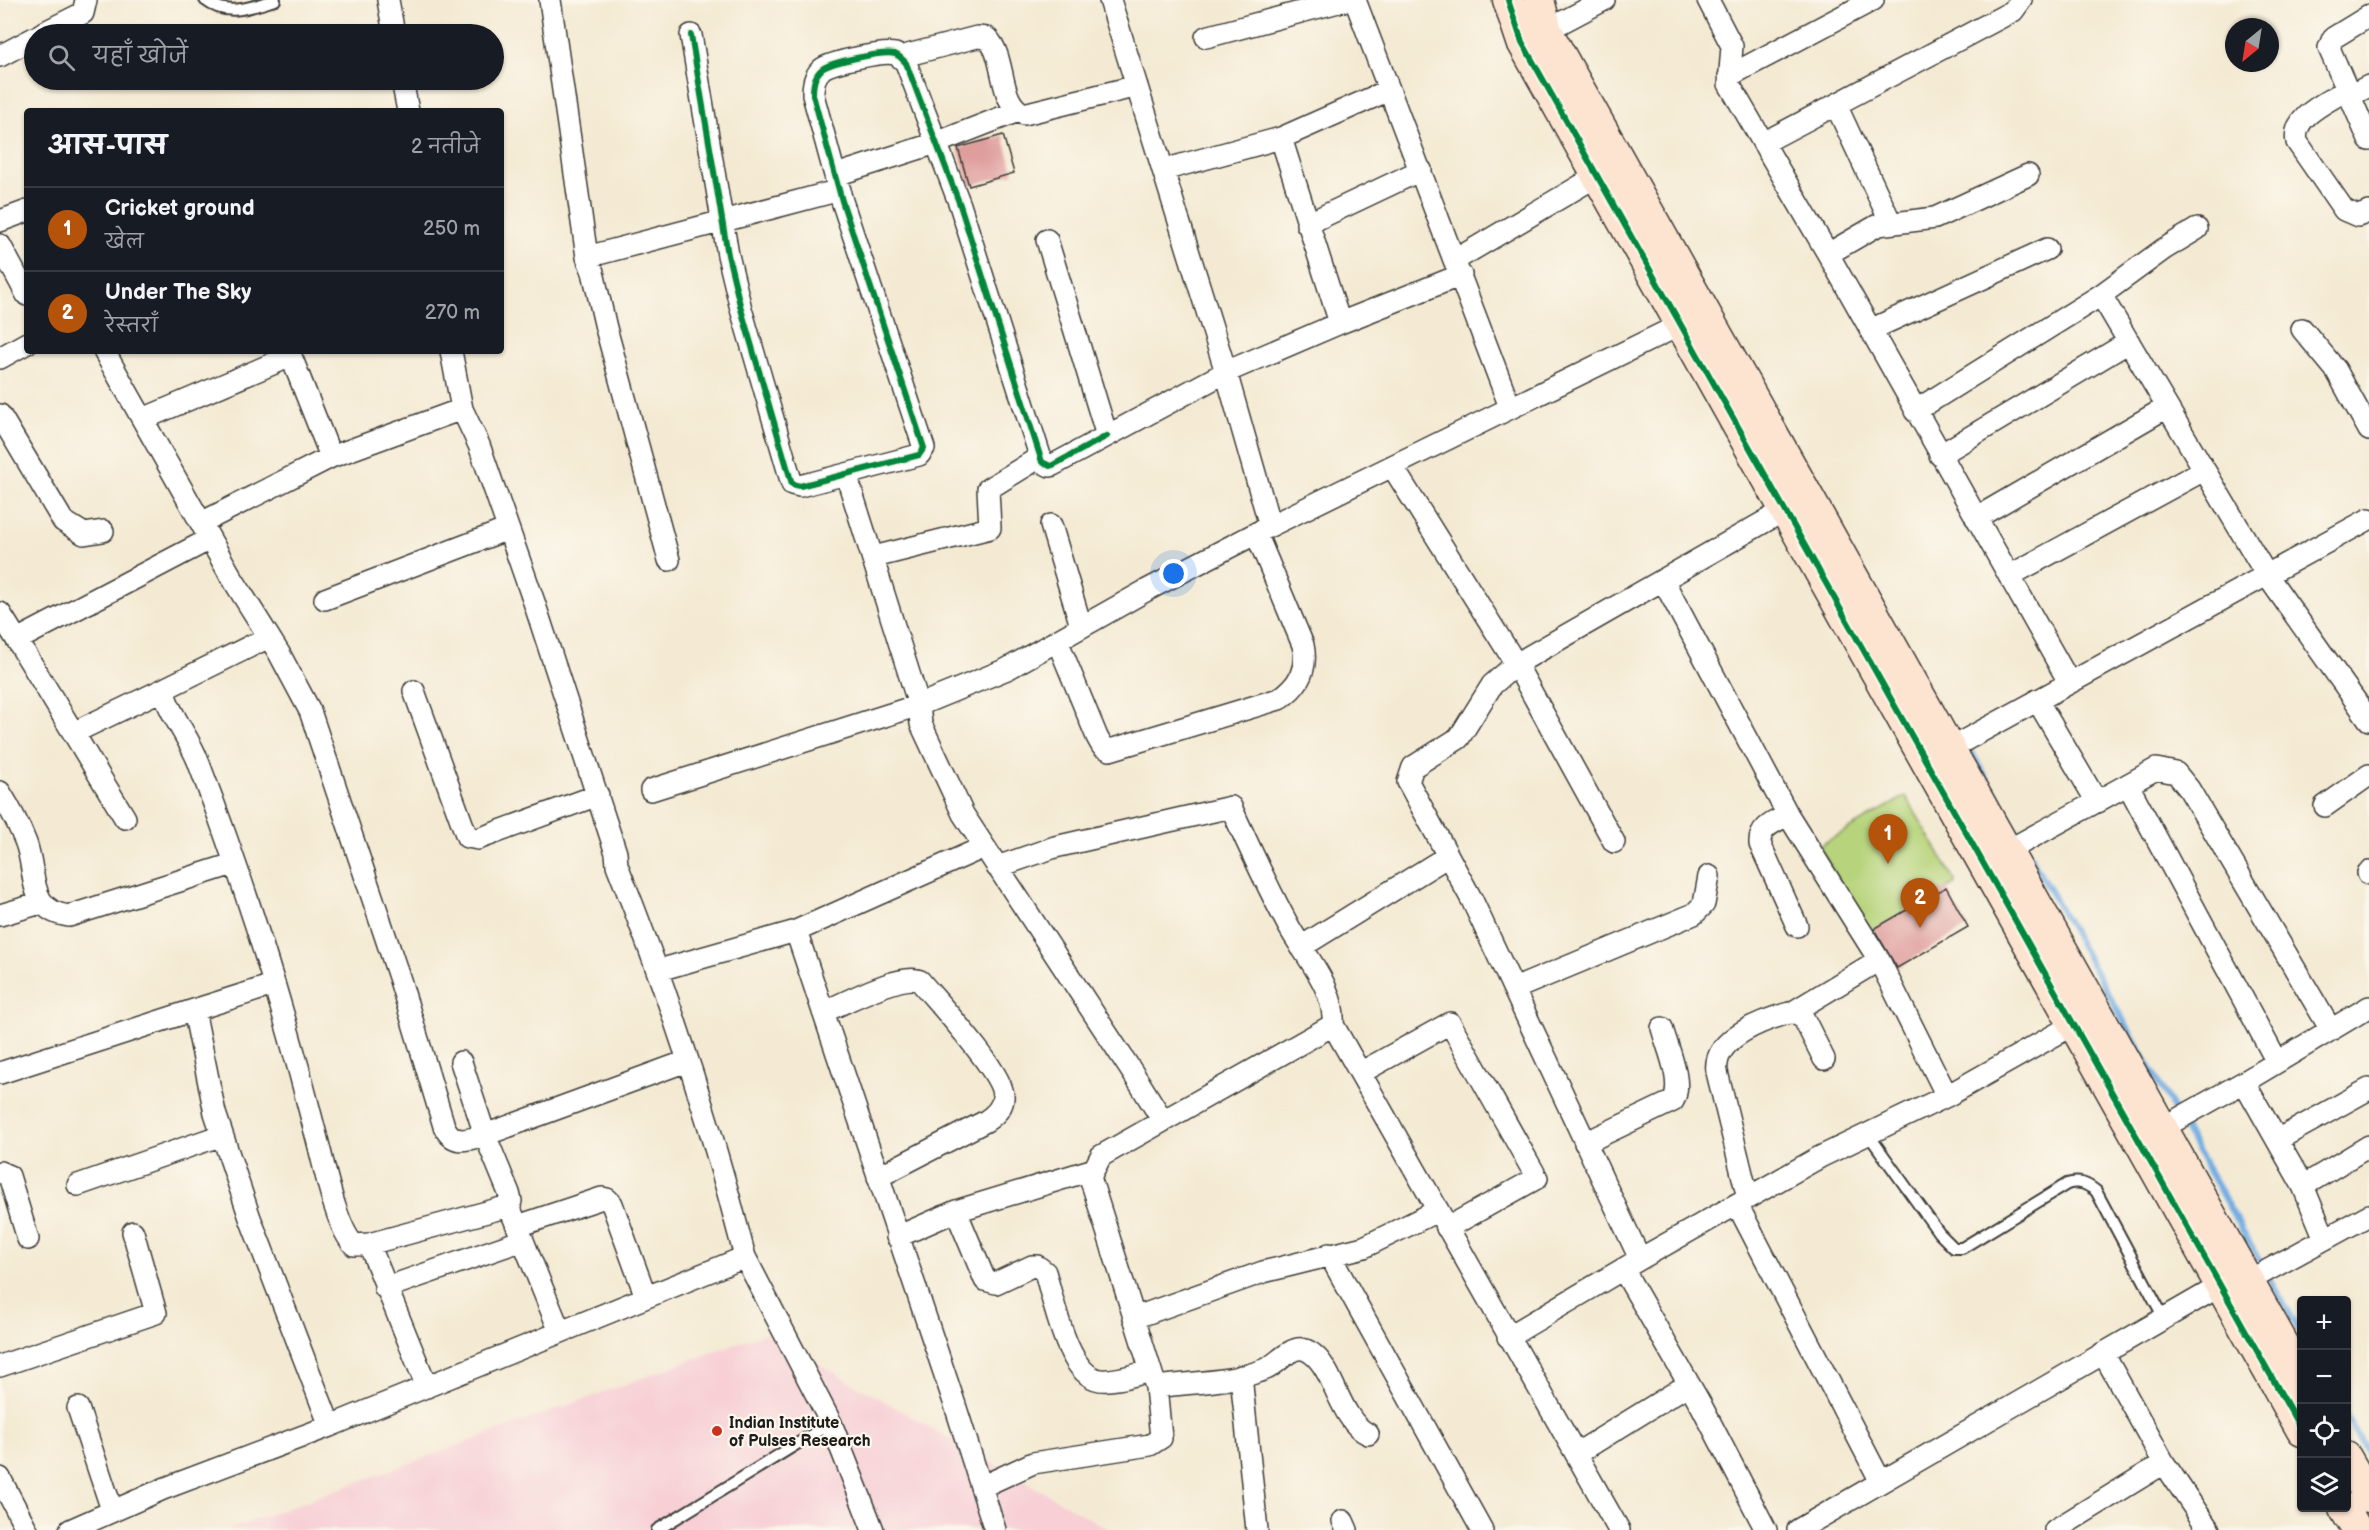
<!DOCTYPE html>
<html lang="hi">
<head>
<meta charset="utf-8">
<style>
	body { margin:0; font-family:"Balsamiq Sans","Playpen Sans Deva",sans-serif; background:#242831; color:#f1f3f6 }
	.controls { position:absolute; right:18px; bottom:18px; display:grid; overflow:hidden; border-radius:6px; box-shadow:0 2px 4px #0004 }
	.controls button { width:54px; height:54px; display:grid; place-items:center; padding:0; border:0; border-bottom:2px solid #363941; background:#171b24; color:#f1f3f6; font:30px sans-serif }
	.compass { position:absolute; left:2225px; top:18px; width:54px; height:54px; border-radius:50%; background:#171b24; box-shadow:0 2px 4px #0004; rotate:210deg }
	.you { position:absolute; left:1174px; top:574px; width:21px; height:21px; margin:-15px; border:4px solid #fff; border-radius:50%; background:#1a73e8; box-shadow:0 0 0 9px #1a73e833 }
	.badge { display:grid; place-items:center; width:39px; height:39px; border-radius:50%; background:#b45309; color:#fff; font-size:20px; font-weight:700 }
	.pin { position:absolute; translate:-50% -50px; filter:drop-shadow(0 2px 3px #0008) }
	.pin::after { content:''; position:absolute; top:32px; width:21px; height:18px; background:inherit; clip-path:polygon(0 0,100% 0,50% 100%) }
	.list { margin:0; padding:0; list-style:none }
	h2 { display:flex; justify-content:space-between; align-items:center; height:78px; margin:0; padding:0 24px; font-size:26px }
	h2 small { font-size:20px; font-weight:400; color:#9ea1a6 }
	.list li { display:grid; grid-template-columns:39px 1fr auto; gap:18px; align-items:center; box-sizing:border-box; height:84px; padding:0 24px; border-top:2px solid #363941 }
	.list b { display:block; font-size:22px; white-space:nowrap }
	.list p { margin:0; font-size:20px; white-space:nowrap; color:#9ea1a6 }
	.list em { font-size:20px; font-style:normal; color:#9ea1a6 }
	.icon { flex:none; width:33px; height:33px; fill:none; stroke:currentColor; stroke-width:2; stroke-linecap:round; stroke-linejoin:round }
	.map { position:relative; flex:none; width:2369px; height:1530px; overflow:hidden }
	.search { position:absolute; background:#171b24; box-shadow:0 2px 4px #0004; left:24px; top:24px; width:480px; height:66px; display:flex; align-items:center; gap:15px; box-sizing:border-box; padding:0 21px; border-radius:33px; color:#9ea1a6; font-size:22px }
	.panel { position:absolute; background:#171b24; box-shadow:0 2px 4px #0004; left:24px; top:108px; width:480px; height:246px; border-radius:6px }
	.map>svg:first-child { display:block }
	.built { fill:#f7cfd5 }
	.green { fill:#b7d47b; stroke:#6a784c; stroke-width:1.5 }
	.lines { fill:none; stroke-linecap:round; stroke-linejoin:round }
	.stream { stroke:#74aee4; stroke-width:6 }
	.building { fill:#df9d9c }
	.lane-casing { stroke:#3c3b37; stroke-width:14 }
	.street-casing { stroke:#3c3b37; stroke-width:24 }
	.secondary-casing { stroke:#3c3b37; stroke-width:33 }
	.lane { stroke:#fff; stroke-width:10 }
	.street { stroke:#fff; stroke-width:21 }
	.secondary { stroke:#fde4d1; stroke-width:30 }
	.cycleway-casing { stroke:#fbf7ec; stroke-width:10 }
	.cycleway { stroke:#00873e; stroke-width:6 }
	.poi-dot { fill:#c8321e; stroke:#fbf7ec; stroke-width:2 }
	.labels { text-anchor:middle; stroke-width:4.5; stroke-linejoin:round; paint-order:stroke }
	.poi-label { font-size:16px; font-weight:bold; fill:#1c1c1c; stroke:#fbf7ec; text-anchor:start }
</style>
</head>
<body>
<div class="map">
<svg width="2369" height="1530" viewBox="0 0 2369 1530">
	<rect width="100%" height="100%" fill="#fbf7ec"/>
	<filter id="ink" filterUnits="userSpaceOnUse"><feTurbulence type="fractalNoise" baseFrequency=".0167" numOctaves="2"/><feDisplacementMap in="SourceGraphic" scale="12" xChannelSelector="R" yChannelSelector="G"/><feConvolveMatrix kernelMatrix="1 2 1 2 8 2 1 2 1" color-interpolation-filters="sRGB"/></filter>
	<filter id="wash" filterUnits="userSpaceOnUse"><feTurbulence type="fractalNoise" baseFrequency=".008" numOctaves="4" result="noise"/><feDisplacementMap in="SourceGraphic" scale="24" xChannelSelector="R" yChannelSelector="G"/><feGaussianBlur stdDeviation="1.35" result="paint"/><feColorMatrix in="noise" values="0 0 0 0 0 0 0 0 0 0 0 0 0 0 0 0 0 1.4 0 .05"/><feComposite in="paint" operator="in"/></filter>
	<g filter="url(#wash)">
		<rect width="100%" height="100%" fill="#f4ead3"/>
		<!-- built -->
		<path class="built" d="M765,1333L1110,1530H227Z"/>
		<!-- green -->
		<path class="green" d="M1906,796L1956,883L1869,933L1819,846Z"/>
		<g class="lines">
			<!-- stream -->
			<path class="stream" d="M1972,753L2302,1336
				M2346,1416L2369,1455"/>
		</g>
		<g id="blocks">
			<!-- building -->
			<path class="building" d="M1003,135L1014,173L969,186L958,148Z
				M1946,887L1968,927L1897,968L1874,929Z"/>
		</g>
	</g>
	<g filter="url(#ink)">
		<use href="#blocks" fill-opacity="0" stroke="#3c3b37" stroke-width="1.5"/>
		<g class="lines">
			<!-- lane casing -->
			<g class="lane-casing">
				<path id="lane" d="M205,0C228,18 250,7 275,0
					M1868,1134L1939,1233L1954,1248H1962L2067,1184C2079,1180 2087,1184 2096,1191L2164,1318
					M657,1530L831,1423"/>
			</g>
			<!-- street casing -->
			<g class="street-casing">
				<path id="street" d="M388,0L394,34
					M550,0L587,257L593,272L606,328L669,560
					M1110,0L1226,372L1270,526
					M1355,0L1510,407
					M1708,0L1732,46L1729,84L1828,254L2069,682
					M2369,16L2333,38L2329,48L2369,140
					M41,34L83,13L86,0
					M691,35L728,255L741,309L792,484L800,486L919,455L924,448L842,201L813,95C813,85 814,76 822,69C831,62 883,51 895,54C900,56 902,59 906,63L960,205L1042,462L1050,466L1053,465L1107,436
					M1536,36L1604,0
					M1206,37L1346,0
					M0,56L34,38
					M900,57L977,37L987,38C1007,57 997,102 1024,114L1137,86
					M1729,76L1873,0
					M402,80L408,111
					M2346,90C2328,102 2291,116 2297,142L2344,210L2358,216L2369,212
					M1387,91L1281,138L1340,323L1461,275
					M2349,96L2369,86
					M1836,105L1891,223
					M1763,143L2013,11L2021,0
					M1163,170L1281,138
					M836,175L936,143L1018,111
					M0,221L27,211
					M1307,224L1421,170
					M1047,240L1107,436L1226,372L1340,323
					M0,245L27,295
					M1828,254L1878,225L1935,218L2028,175
					M587,257L840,190
					M1455,260L1597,176
					M2101,295L2266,574L2369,720
					M2302,329L2336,370L2369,430
					M1870,330L2047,249
					M104,351L232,578L279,653L310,711L400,980L444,1126C453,1146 467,1140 485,1135L509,1193L511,1201L509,1206L560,1332
					M289,351L331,457
					M451,351L462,409L479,445L534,602L616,853L617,865C668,992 711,1123 745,1257
					M0,358L27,343
					M1915,411L2101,295L2164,249L2197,229
					M0,415L63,521L84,534L103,531
					M143,419L291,356
					M1940,455L2129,342
					M1392,466L1516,664L1614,842
					M846,474L919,705L921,724L963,814L1140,1084L1163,1121L1333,1025C1336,988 1304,955 1288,925C1267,886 1249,847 1231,807L1055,847L997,867
					M1976,518L2167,407
					M201,523L331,457L462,409
					M1051,525L1081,626
					M874,557L990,528L988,489L1040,457
					M2009,576L2204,470
					M1663,580L1788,815L1879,960L1947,1096
					M325,599L508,529
					M0,613L17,640
					M269,637L166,688L165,696C173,719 189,738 198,761C245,884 285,1011 317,1139C324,1165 336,1227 354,1245L369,1244L427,1387
					M1057,640L1097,737L1102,746L1110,750L1279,699C1299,686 1308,669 1303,645L1256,533
					M414,691L467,837L478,839L598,795
					M2037,700L2097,802
					M75,732L166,688
					M1949,749L2369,519
					M2128,785L2277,1062
					M651,790L919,705L1007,669L1147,590L1270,526L1692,319
					M0,792C10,808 19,825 26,843C37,873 27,911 69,916L233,864
					M2325,806L2369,775
					M1788,815C1775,822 1759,827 1760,844L1797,926
					M125,818L17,640L210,539
					M2007,851L2156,769L2176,773L2189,789L2331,1030
					M2368,873L2369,872
					M0,915L41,903
					M796,931L955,1405L995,1530
					M1301,947L1448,856
					M659,970L796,931L984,847
					M1514,989L1694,914L1704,904L1709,876
					M194,1010L273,985
					M823,1012C843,1004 902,972 920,981C938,1003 1002,1071 1003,1095C1004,1106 995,1115 986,1121L878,1177
					M1793,1012L1879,960
					M1333,1025L1619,1530
					M461,1062L485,1135L687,1061
					M0,1073L194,1010L215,1113L250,1218L330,1426L163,1489L70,1530
					M1360,1073L1450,1023L1537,1178L1447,1228
					M2244,1082L2369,1007
					M2162,1128L2244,1082L2303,1186
					M2277,1140L2369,1089
					M1585,1143L1673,1101C1684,1083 1667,1047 1662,1028
					M2369,1146L2303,1186L2325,1239L2369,1215
					M0,1172L9,1176L28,1239
					M78,1185L222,1135
					M1748,1198L1717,1072C1712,1037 1766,1019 1793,1012L1804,1019L1824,1059
					M1737,1204L1881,1482
					M956,1211L985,1280L996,1283L1032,1266H1037L1045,1272C1054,1301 1067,1375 1100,1380C1115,1382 1136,1374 1151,1371
					M518,1226L602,1198L607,1199L612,1204L646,1297
					M897,1237L956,1211L1091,1170
					M369,1244L509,1206
					M1329,1254L1482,1530
					M1640,1259L1472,900L1408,782L1413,767L1459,738L1492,685L1516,664L1785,510
					M1623,1269L1701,1405L1766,1530
					M2248,1281L2325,1239
					M385,1288L523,1240
					M1134,1318L1263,1272L1364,1247L1437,1211
					M1508,1337L1640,1259L1820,1157L1947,1096L2085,1018
					M2103,1353L2164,1463
					M0,1366L156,1313L133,1232
					M1241,1376L1257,1530
					M1156,1387C1192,1382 1232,1383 1266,1369C1276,1365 1290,1347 1302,1349C1314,1351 1322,1363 1328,1374C1338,1393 1348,1425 1368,1434
					M78,1408L112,1510
					M330,1426L745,1257L831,1423L873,1530
					M1576,1454L1689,1384
					M0,1478L27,1530
					M981,1487L1033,1463L1150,1445L1161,1438L1156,1387L1090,1177L1101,1156L1163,1121
					M1343,1521L1347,1530
					M1798,1530L2220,1286
					M2055,1530L2164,1463L2209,1530"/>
			</g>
			<!-- secondary casing -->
			<g class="secondary-casing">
				<path id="secondary" d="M1508,0L1522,42L2302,1431
					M1539,0L1547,31L2302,1377
					M2346,1457L2369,1497
					M2344,1508L2357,1530"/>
			</g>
			<!-- lane -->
			<use href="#lane" class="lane"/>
			<!-- street -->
			<use href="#street" class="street"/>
			<!-- secondary -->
			<use href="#secondary" class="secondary"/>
			<!-- cycleway casing -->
			<g class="cycleway-casing">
				<path id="cycleway" d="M1508,0L1522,42L2302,1431
					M691,35L728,255L741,309L792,484L800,486L919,455L924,448L842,201L813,95C813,85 814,76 822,69C831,62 883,51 895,54C900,56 902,59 906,63L960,205L1042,462L1050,466L1053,465L1107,436"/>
			</g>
			<!-- cycleway -->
			<use href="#cycleway" class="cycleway"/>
		</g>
	</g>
	<!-- markers -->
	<circle class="poi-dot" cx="717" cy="1431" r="6"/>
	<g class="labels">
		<!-- poi labels -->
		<g class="poi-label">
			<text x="729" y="1428">Indian Institute<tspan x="729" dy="18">of Pulses Research</tspan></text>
		</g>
	</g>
</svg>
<div class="controls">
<button>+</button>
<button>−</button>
<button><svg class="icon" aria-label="locate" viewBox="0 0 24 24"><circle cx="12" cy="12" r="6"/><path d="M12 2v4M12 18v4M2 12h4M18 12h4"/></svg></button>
<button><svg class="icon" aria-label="layers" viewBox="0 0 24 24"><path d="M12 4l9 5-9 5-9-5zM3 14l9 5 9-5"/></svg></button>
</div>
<svg class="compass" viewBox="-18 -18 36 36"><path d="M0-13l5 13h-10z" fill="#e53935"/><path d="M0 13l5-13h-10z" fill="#9ea1a6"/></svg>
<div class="you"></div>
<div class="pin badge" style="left:1888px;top:864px">1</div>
<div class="pin badge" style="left:1920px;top:928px">2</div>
<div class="search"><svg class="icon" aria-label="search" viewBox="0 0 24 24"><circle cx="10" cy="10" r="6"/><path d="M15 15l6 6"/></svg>यहाँ खोजें</div>
<section class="panel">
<h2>आस-पास<small>2 नतीजे</small></h2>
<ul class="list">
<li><span class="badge">1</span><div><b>Cricket ground</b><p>खेल</p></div><em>250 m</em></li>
<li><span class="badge">2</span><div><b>Under The Sky</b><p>रेस्तराँ</p></div><em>270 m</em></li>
</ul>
</section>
</div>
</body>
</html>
